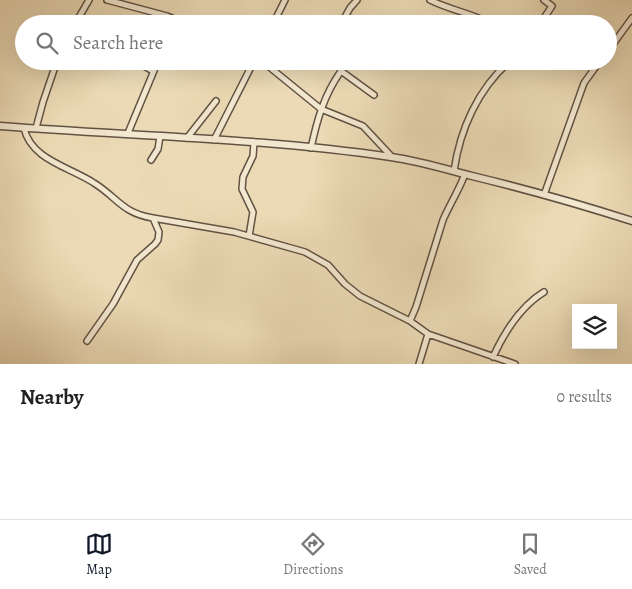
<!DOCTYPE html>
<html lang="en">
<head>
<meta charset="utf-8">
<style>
	body { margin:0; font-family:Alegreya,serif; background:#f2f2f2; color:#222 }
	.controls { position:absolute; right:15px; bottom:15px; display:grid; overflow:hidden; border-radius:0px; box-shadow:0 5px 20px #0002 }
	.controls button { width:45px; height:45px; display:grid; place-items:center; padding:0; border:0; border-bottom:1px solid #e0e0e0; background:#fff; color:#222; font:25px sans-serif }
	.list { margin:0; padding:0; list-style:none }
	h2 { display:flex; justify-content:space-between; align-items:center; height:65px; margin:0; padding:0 20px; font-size:21px }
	h2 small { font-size:16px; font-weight:400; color:#767676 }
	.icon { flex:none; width:28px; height:28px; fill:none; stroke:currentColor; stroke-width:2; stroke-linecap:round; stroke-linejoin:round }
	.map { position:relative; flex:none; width:632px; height:364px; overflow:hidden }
	.search { position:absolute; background:#fff; box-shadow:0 5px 20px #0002; left:15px; right:15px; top:15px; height:55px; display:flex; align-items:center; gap:12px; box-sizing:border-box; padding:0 18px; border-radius:28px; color:#767676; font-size:19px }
	.sheet { height:155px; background:#fff }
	nav { display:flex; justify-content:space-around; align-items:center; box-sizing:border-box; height:70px; border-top:1px solid #e0e0e0; background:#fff; font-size:14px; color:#767676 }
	nav a { display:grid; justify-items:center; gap:2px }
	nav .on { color:#111827 }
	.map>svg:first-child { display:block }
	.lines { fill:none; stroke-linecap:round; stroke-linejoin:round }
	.minor-casing { stroke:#625243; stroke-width:8 }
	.tertiary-casing { stroke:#625243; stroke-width:9 }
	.minor { stroke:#f2e7cf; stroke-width:5 }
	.tertiary { stroke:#f2e7cf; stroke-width:6 }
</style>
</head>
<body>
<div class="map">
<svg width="632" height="364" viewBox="0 0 632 364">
	<rect width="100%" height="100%" fill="#ebdab5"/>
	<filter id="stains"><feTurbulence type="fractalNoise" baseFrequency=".004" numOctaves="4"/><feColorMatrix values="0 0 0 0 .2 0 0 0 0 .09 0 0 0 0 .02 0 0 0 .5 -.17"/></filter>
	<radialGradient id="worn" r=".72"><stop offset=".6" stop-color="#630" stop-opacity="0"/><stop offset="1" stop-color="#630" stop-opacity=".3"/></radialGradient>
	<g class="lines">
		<!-- minor casing -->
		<g class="minor-casing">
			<path id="minor" d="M107,0L167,16L186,24
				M430,0C450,10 471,13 492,24
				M75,24L89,0
				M273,24L285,0
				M341,24L350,8L357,0
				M540,24L552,6L544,0
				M608,51L632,18
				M135,61L153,71
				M262,61L321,109L363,126L392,157
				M341,71L374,95
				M24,128C31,160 70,167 94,183C118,198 122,213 153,218L159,232L158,240L155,244L137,260L113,304L87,341
				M36,128L43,102L57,61
				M128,133L158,61
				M187,138L216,101
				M214,140L254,61
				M311,148C317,120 324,95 341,71L340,66L335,61
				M151,160L158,149L160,136
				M454,171C460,129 478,89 510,61
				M544,195L584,83L600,61
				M153,218L234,232L305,252L328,265L345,284L360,296L410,321L428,334L515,364
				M249,236L253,212L242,189L243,177L253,156L254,143
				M410,321L416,307L443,220C450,204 459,190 465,174
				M493,357C504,333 521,306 544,292
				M419,364L428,334"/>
		</g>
		<!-- tertiary casing -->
		<g class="tertiary-casing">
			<path id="tertiary" d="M0,126C130,136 262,138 391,157C419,161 445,169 472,176C526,189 579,204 632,221"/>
		</g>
		<!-- minor -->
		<use href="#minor" class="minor"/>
		<!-- tertiary -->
		<use href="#tertiary" class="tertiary"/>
	</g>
	<rect width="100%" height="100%" filter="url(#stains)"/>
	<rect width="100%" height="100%" fill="url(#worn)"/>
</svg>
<div class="controls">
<button><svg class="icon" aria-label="layers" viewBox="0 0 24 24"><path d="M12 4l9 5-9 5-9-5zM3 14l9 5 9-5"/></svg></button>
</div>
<div class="search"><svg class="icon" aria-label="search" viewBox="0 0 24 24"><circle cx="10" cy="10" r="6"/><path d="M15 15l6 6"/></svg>Search here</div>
</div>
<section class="sheet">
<h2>Nearby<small>0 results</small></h2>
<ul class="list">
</ul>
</section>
<nav>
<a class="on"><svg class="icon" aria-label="map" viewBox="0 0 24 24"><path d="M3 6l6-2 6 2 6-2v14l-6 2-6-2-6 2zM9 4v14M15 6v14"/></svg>Map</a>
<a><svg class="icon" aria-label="directions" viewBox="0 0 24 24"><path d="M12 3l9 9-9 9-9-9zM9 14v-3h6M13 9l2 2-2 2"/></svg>Directions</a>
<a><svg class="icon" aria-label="saved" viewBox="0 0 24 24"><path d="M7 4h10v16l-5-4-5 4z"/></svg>Saved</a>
</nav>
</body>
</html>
